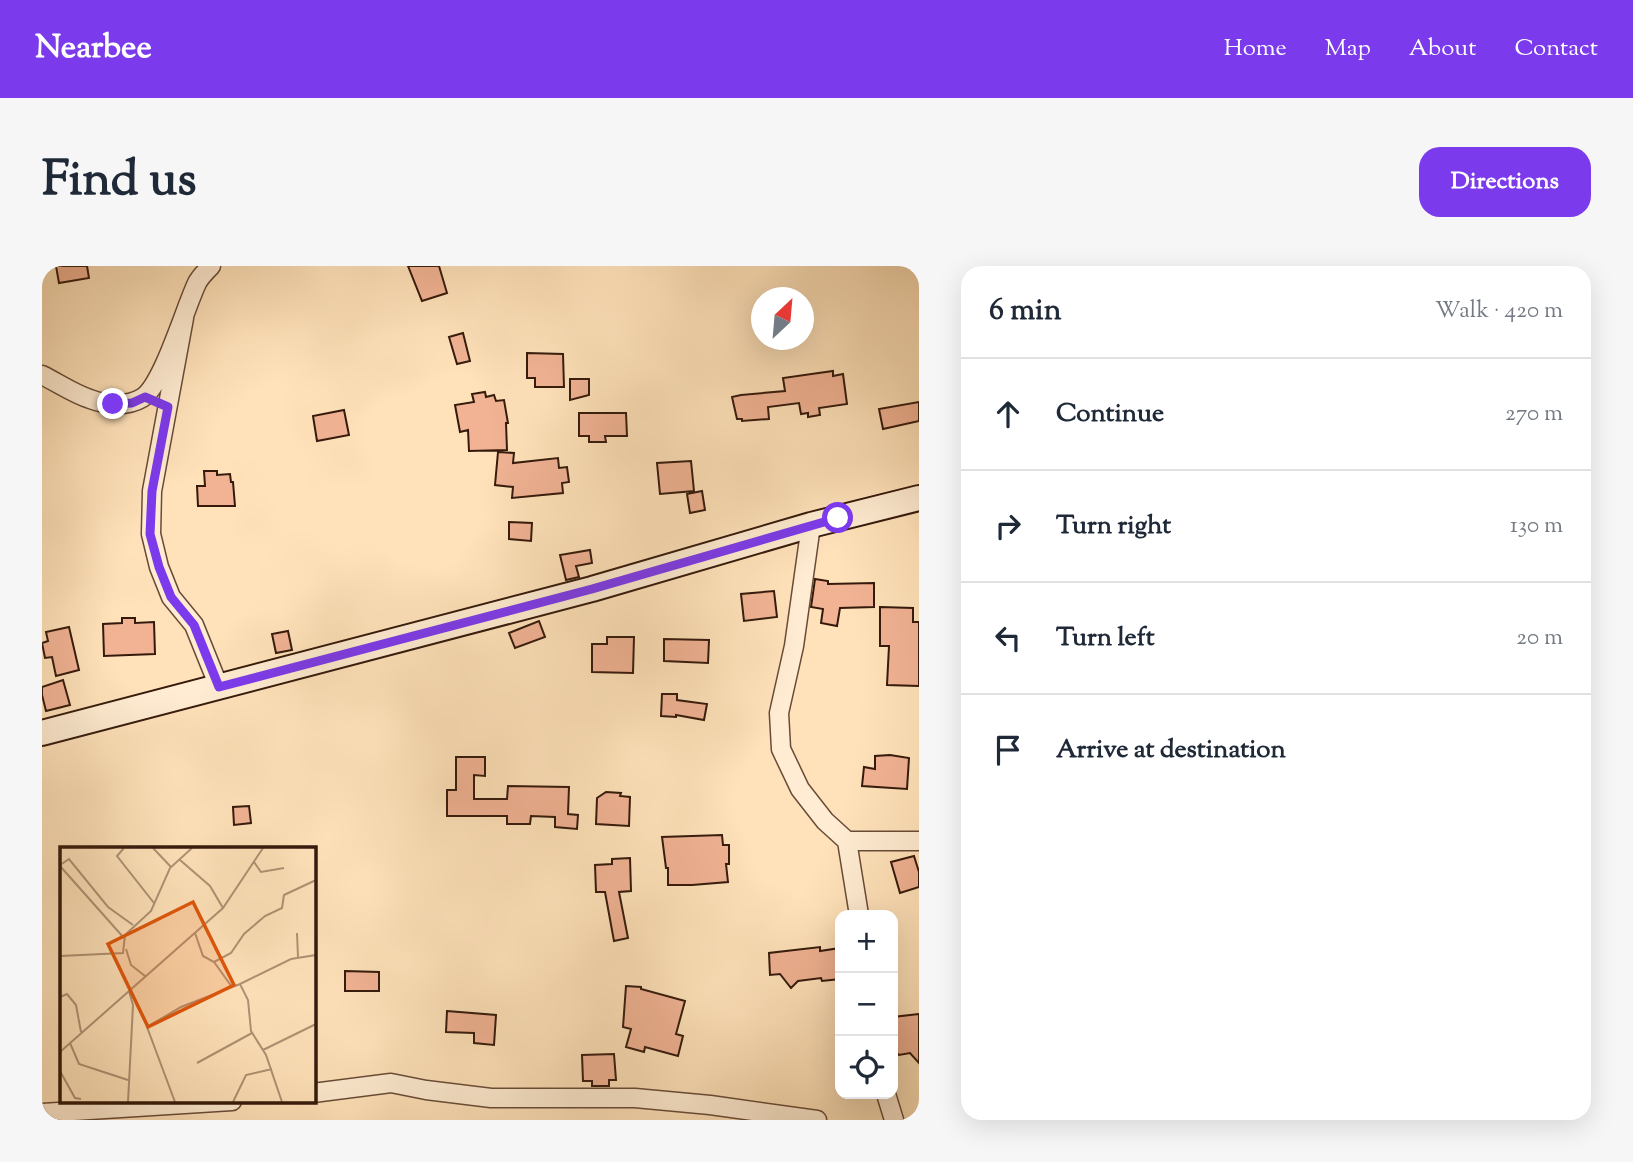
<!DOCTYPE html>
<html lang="en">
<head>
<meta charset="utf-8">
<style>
	body { margin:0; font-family:"Sorts Mill Goudy",serif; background:#f6f6f7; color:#1f2937 }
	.controls { position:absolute; right:21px; bottom:21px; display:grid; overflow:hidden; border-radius:14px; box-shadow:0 7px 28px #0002 }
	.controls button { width:63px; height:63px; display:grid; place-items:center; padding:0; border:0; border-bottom:2px solid #e0e1e3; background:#fff; color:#1f2937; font:35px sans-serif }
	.compass { position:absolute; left:709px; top:21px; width:63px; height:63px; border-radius:50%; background:#fff; box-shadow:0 7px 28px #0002; rotate:26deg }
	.stop { position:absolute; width:21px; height:21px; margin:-16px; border:5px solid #7c3aed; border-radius:50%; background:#fff }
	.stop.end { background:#7c3aed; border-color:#fff; box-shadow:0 2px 7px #0008 }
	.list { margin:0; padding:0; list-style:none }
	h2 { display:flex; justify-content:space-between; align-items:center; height:91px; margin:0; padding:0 28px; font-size:30px }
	h2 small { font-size:23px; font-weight:400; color:#747a83 }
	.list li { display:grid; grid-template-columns:46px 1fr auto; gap:21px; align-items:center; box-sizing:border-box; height:112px; padding:0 28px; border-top:2px solid #e0e1e3 }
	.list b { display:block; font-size:26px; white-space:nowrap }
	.list em { font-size:23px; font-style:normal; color:#747a83 }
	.icon { flex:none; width:38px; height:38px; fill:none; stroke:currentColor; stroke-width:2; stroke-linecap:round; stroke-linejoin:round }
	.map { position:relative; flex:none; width:877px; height:854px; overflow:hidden; border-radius:21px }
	header { display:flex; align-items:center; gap:42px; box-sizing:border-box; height:98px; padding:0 35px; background:#7c3aed; color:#fff }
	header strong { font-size:33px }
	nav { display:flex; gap:38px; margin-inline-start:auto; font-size:24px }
	.intro { display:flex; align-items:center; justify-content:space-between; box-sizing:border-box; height:168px; padding:0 42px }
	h1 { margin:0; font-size:49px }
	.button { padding:18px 32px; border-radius:21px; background:#7c3aed; color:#fff; font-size:24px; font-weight:700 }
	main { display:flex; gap:42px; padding:0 42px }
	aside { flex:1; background:#fff; border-radius:21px; box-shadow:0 7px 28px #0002 }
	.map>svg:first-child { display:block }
	.building { fill:#f1b394; stroke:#351a0c; stroke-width:2 }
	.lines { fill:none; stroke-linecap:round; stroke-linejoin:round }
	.street-casing { stroke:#684c38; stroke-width:21 }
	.secondary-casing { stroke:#351a0c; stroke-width:28 }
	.street { stroke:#ffecd2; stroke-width:18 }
	.secondary { stroke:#ffecd2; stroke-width:24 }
	.route { stroke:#7c3aed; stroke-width:9 }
	.inset-road { fill:none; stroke:#ae9274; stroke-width:2 }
	.view { fill:#df560c; fill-opacity:0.15; stroke:#df560c; stroke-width:3.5 }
	.inset-edge { fill:none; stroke:#351a0c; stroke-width:3.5 }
</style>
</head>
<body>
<header>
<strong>Nearbee</strong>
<nav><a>Home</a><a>Map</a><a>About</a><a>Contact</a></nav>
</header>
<div class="intro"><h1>Find us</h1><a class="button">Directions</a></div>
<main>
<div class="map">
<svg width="877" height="854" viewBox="0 0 877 854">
	<rect width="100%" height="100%" fill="#ffe2ba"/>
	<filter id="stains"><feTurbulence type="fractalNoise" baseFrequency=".00286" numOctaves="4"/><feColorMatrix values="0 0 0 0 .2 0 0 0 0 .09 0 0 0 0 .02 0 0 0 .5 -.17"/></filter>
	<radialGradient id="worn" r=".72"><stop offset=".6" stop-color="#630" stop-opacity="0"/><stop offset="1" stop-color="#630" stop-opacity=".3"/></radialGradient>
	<!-- building -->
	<path class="building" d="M14,0H45L47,12L17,17Z
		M366,0H397L405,27L380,35Z
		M421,67L428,95L415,98L407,71Z
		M485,87L521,88L522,121H493V112H485Z
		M791,105V110L801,108L805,138L777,142L778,149L766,151V147L759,148L757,137L726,141L727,153L700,155V153H695L690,131L699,129L743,125L741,112Z
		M528,113H547V129L528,134Z
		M443,126L444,131L452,129L454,135L462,134L466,157H464L465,184L427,185L426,164L418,166L413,139L432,136L430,128Z
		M877,136V155L841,163L837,143Z
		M302,144L307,169L275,175L271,150Z
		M537,147H584L585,170H563L564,176H547V170H537Z
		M456,186L472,187L471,197L516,192L517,202L525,201L527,216L520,217L521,227L470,232L471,221L453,219Z
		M649,195L652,225L618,228L615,197Z
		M162,205H175V209L188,208L189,216H191L193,240H156L155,220H163Z
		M660,225L663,244L648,247L645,228Z
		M467,256L490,257L489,275L467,273Z
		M548,284L550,297L534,300L537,311L524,314L518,289Z
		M773,313L786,315V318L832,317V341L798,342L795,360L779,357L781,343L769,341Z
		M732,325L735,351L702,355L699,328Z
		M838,341L871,342V356H877V420L845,419L847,380H838Z
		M80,352H93V357L112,356L113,388L62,390L61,358L80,357Z
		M497,355L503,371L473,382L467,367Z
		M27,361L37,404L14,410L10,391L3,392L0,377L6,375L4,366Z
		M246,365L250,384L234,387L230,368Z
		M565,371H592L591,407L550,406V378H565Z
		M622,373L667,374L666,397L622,395Z
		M21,414L28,439L4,445L0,429V421Z
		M620,428H635V434L665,438L662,454L634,449V451L619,450Z
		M848,489L867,492L865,523L820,520L822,501L833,503V490Z
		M414,491H443V510L432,509V533H465L466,520L527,521L526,548L536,549L535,563L513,561V551L489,550L488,558H465V550H405V524H414Z
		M564,526L579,527L578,530L588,531L587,560L554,558L555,532Z
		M207,540L209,557L192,559L191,541Z
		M680,569L681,579H687V598H684L686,616L650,619H626V602H624L620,571Z
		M872,590L877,606V621L858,627L849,596Z
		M588,592L589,625L577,626L586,672L572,675L563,626H554L553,599L570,598V593Z
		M778,681V685L798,682V713L780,715L779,712L756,715L749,722L738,708L728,709L727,687Z
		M303,705L337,706V725H303Z
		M584,720L599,721V723L643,735L634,768L641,770L636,790L603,781L602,786L584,781L589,763L581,761Z
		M405,745L454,749L452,779L432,777V767L404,766Z
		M877,748V797L868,787L857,789L856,788L851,789V751Z
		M572,788L574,814H567V820H550V815H541L540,789Z"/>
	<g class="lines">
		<!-- street casing -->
		<g class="street-casing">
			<path id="street" d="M142,52L110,225L109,268L117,301L129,331L152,359L177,421
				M0,109C16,117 32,128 48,133C64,139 85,141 100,132C121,119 143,42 155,17C158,11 164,5 169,0
				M769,259L752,380L737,447L739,483L758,523L783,555L805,575L817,649
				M805,575H877
				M271,827L349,817L384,824L449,832H593L668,839L775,854
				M844,828L852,854
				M0,847L190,835"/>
		</g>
		<!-- secondary casing -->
		<g class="secondary-casing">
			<path id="secondary" d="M0,467L550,323L769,259L877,232"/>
		</g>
		<!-- street -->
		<use href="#street" class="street"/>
		<!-- secondary -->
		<use href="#secondary" class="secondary"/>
	</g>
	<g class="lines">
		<!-- route -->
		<path class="route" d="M71,138L90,137L103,131L126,141L110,225L108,268L117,301L129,331L152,359L177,421L550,323L796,252"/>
	</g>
	<!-- overview -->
	<g transform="translate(18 581)">
		<rect width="256" height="256" fill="#ffe2ba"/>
		<path class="inset-road" d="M64,1L57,9L94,56M93,1L111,20M120,13L150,39L163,61M194,15L201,25L224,21M0,18L9,12L48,60L73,78M0,19L64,91M135,86L143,109L154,115L172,140M237,86L238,110M66,102L71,118L85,129M0,109L63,106L65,88L91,64L110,21L132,1M154,115L171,106L184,87L205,69L222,61L224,48L256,33M180,137L231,112L256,108M0,150L7,147L16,158L21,185M10,196L19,217L68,233M203,203L256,177M0,205L163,61L203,1M137,216L192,186M0,224L15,251L21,252M68,255L73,158L69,144M115,255L87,180L121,160L180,137L188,153L191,184L206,208L222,255M173,255L186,228L212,222"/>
		<path class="view" d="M133,55L174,138L88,180L48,97Z"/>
		<rect width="256" height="256" class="inset-edge"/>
	</g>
	<rect width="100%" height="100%" filter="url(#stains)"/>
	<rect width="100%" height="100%" fill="url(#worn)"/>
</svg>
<div class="controls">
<button>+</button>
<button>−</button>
<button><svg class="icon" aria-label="locate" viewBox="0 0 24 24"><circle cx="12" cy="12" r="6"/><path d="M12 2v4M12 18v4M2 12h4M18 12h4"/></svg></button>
</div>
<svg class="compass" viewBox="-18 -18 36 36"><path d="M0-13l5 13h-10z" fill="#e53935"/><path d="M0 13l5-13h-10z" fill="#747a83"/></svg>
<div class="stop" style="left:796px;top:252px"></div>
<div class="stop end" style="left:71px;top:138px"></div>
</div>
<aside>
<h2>6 min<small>Walk · 420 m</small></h2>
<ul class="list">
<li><svg class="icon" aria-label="ahead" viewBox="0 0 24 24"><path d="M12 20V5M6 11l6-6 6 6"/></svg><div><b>Continue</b></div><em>270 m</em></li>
<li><svg class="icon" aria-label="right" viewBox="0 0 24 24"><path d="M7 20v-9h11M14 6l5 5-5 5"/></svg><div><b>Turn right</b></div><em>130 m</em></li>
<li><svg class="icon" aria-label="left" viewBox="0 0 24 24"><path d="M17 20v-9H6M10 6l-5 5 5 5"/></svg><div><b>Turn left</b></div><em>20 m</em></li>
<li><svg class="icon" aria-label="arrive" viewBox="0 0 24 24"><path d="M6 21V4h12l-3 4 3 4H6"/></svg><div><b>Arrive at destination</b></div></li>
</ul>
</aside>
</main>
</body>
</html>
